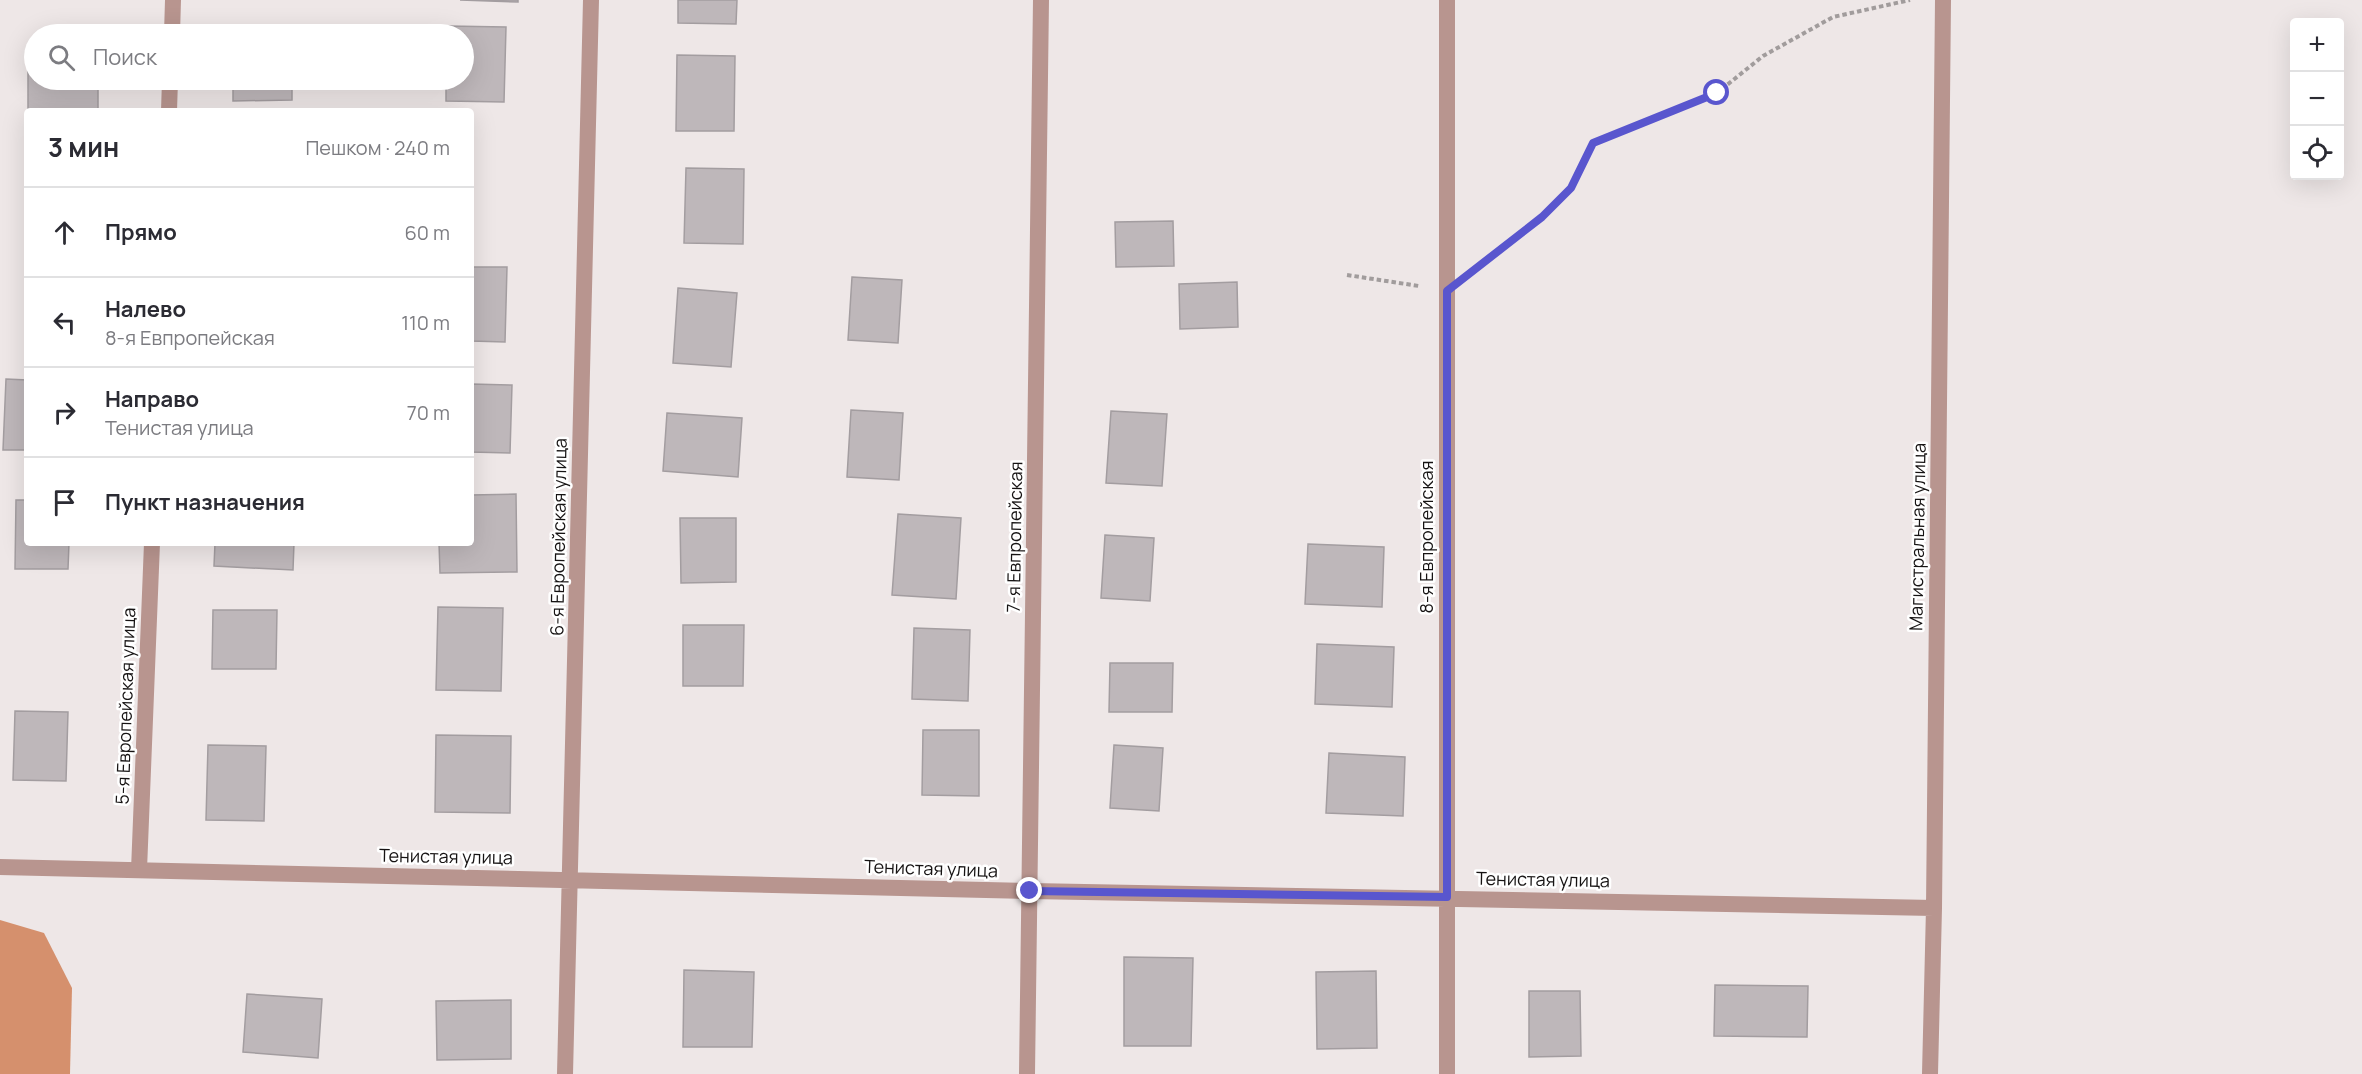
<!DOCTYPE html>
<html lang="ru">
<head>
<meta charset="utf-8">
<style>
	body { margin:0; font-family:Manrope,sans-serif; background:#f7f7f7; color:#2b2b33 }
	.controls { position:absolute; right:18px; top:18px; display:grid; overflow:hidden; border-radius:6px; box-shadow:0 6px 24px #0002 }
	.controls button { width:54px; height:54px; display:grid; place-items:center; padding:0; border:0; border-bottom:2px solid #e1e1e2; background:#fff; color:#2b2b33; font:30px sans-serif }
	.stop { position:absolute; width:18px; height:18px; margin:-14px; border:4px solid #5956ce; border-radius:50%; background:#fff }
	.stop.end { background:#5956ce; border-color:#fff; box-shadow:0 2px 6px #0008 }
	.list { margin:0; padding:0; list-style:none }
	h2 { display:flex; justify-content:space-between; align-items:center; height:78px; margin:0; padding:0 24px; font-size:26px }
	h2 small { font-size:20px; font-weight:400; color:#7c7c81 }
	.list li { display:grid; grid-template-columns:39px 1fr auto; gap:18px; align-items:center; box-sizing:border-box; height:90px; padding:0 24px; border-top:2px solid #e1e1e2 }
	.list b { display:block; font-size:22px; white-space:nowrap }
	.list p { margin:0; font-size:20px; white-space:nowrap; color:#7c7c81 }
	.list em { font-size:20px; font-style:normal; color:#7c7c81 }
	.icon { flex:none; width:33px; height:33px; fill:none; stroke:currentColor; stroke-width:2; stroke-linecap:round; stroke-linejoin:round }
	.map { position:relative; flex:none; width:2362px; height:1074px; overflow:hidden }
	.search { position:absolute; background:#fff; box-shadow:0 6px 24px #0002; left:24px; top:24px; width:450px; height:66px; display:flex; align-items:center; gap:15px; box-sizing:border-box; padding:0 21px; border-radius:33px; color:#7c7c81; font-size:22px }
	.panel { position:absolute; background:#fff; box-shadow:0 6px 24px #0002; left:24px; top:108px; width:450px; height:438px; border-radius:6px }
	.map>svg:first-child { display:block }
	.forest { fill:#d5906d }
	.building { fill:#beb7ba; stroke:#a39da0; stroke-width:1.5 }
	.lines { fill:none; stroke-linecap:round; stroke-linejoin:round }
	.path { stroke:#a19c9c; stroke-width:4; stroke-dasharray:4.5 3; stroke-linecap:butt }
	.minor { stroke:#b8958f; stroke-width:16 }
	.route { stroke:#5956ce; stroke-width:8 }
	.labels { text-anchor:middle; stroke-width:5; stroke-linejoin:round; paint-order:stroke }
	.street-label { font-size:18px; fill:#161313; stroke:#fff }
</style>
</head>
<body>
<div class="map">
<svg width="2362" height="1074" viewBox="0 0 2362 1074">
	<rect width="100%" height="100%" fill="#eee7e7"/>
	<!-- forest -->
	<path class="forest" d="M0,920L44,933L72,988L70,1074H0Z"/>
	<!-- building -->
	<path class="building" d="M460,0H518V2Z
		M678,0H737L736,24L678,23Z
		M447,26L506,27L504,102L446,101V80H464V34H447Z
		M291,27V34H233V28Z
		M28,52H34V80H98V111H28Z
		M677,55L735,56L734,131H676Z
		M233,80H292V100L233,101Z
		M686,168L744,169L743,244L684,243Z
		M1173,221L1174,266L1116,267L1115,222Z
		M471,267H507L505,342L471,341Z
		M852,277L902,280L898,343L848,340Z
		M1237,282L1238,327L1180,329L1179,284Z
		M678,288L737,293L731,367L673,363Z
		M6,379L27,380V450H3Z
		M471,384L512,385L510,453L471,452Z
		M851,410L903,413L899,480L847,477Z
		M1111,411L1167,414L1162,486L1106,483Z
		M667,413L742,418L738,477L663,471Z
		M516,494L517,572L440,573L439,543H471V495Z
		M16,500H27V543H69L68,569H15Z
		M898,514L961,518L956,599L892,595Z
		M680,518H736V582L681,583Z
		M1105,535L1154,538L1150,601L1101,598Z
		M215,543H294L293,570L214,566Z
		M1308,544L1384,547L1382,607L1305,604Z
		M438,607L503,608L501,691L436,690Z
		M213,610H277L276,669H212Z
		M683,625H744L743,686H683Z
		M914,628L970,630L968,701L912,699Z
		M1317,644L1394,647L1392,707L1315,704Z
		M1110,663H1173L1172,712H1109Z
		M15,711L68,712L66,781L13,780Z
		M923,730H979V796L922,795Z
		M436,735L511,736L510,813L435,812Z
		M208,745L266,746L264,821L206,820Z
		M1114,745L1163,748L1159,811L1110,808Z
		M1329,753L1405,757L1403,816L1326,813Z
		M1124,957L1193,958L1191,1046H1124Z
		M684,970L754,972L752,1047H683Z
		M1376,971L1377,1048L1317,1049L1316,972Z
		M1715,985L1808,986L1807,1037L1714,1036Z
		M1529,991H1580L1581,1056L1529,1057Z
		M247,994L322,999L318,1058L243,1052Z
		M511,1000V1059L437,1060L436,1001Z"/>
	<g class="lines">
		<!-- path -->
		<path class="path" d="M1476,269L1541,217L1571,188L1593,143L1717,93L1763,56L1833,17L1910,0
			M1347,275L1419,286"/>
		<!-- minor -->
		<path class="minor" d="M172,34L173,0
			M169,111L170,80
			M0,867L1031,891L1934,908
			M139,870L152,543
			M565,1074L591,0
			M1027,1074L1041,0
			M1447,1074V0
			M1930,1074L1934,908L1943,0"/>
	</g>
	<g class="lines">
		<!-- route -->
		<path class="route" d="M1030,891L1447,897V291L1542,217L1571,188L1593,143L1717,93"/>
	</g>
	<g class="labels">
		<!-- street labels -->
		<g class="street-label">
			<text transform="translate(559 537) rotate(-89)" y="6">6-я Европейская улица</text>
			<text transform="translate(1015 537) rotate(-89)" y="6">7-я Евпропейская</text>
			<text transform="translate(1427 537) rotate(-90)" y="6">8-я Евпропейская</text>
			<text transform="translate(1918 537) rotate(-89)" y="6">Магистральная улица</text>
			<text transform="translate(126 706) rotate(-88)" y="6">5-я Европейская улица</text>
			<text transform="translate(446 857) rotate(1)" y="6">Тенистая улица</text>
			<text transform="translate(931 869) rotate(2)" y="6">Тенистая улица</text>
			<text transform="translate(1543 880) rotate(1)" y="6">Тенистая улица</text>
		</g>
	</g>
</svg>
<div class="controls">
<button>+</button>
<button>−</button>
<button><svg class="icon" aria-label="locate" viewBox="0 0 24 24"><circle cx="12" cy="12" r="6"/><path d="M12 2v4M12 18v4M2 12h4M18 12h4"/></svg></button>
</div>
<div class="stop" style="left:1717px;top:93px"></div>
<div class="stop end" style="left:1030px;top:891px"></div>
<div class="search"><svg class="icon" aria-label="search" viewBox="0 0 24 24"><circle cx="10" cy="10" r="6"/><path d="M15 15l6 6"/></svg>Поиск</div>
<section class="panel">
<h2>3 мин<small>Пешком · 240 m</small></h2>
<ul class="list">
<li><svg class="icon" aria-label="ahead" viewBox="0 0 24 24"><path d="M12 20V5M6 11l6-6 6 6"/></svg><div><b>Прямо</b></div><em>60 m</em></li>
<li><svg class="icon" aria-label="left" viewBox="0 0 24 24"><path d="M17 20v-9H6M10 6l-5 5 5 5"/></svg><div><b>Налево</b><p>8-я Евпропейская</p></div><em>110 m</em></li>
<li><svg class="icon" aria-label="right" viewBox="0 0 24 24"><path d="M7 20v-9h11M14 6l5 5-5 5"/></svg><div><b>Направо</b><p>Тенистая улица</p></div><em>70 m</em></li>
<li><svg class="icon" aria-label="arrive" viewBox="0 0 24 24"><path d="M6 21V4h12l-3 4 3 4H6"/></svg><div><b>Пункт назначения</b></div></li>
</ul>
</section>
</div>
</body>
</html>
